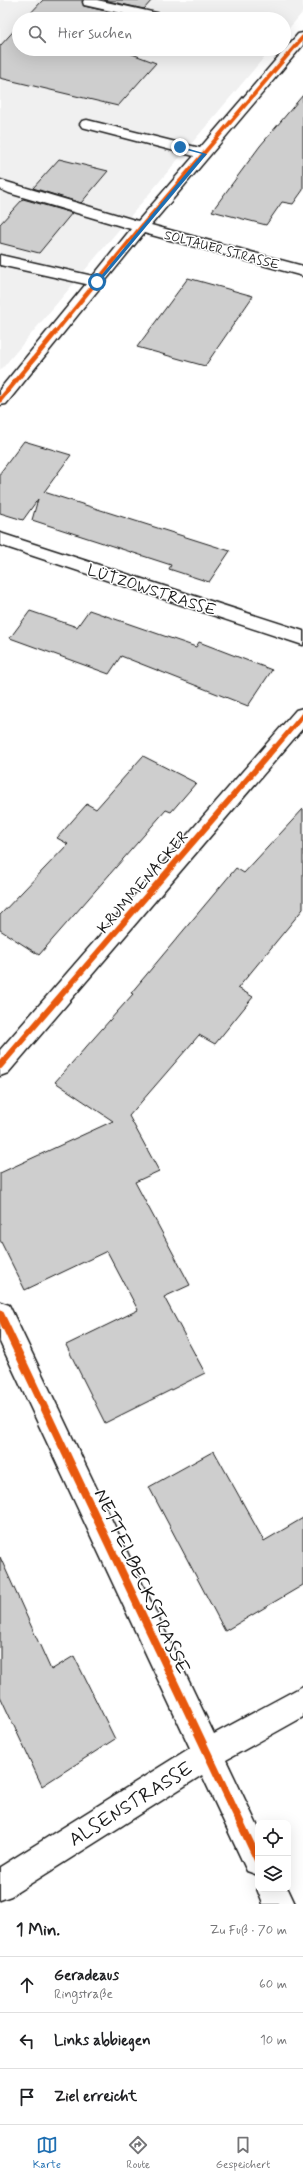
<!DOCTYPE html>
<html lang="de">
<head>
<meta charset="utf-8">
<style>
	body { margin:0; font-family:Mynerve,sans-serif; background:#f6f6f6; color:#202124 }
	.controls { position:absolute; right:12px; bottom:12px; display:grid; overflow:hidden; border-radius:8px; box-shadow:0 4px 16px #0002 }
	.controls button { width:36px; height:36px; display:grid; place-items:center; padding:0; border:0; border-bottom:1px solid #e0e0e0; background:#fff; color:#202124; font:20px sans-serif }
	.stop { position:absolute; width:12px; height:12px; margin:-9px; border:3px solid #1f6fb2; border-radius:50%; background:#fff }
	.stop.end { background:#1f6fb2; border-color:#fff; box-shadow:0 1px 4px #0008 }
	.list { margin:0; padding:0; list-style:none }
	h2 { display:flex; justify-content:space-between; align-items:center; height:52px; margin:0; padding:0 16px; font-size:17px }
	h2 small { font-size:13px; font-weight:400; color:#757577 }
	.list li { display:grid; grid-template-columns:26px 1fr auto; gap:12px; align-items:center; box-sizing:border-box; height:56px; padding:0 16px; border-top:1px solid #e0e0e0 }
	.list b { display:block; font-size:15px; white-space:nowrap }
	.list p { margin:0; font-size:13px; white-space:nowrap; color:#757577 }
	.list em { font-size:13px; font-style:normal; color:#757577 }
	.icon { flex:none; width:22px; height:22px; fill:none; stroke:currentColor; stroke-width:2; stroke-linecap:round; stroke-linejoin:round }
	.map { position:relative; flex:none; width:303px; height:1904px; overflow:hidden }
	.search { position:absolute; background:#fff; box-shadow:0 4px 16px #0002; left:12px; right:12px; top:12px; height:44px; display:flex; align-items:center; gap:10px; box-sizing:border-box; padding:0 14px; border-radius:22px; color:#757577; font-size:15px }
	.sheet { height:220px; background:#fff }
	nav { display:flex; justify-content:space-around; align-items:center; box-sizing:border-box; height:56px; border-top:1px solid #e0e0e0; background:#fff; font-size:11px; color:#757577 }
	nav a { display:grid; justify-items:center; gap:2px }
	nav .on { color:#1f6fb2 }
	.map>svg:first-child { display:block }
	.built { fill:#f0f0f0 }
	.building { fill:#cecece; stroke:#1c1c1c }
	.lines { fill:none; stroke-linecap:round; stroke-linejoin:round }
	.minor-casing { stroke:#1c1c1c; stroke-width:3 }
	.minor { fill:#fff; fill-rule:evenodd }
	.cycleway-far3-casing { stroke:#fff; stroke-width:5.5 }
	.cycleway-far2-casing { stroke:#fff; stroke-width:7 }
	.cycleway-far1-casing { stroke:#fff; stroke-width:8 }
	.cycleway-casing { stroke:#fff; stroke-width:10 }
	.cycleway-far3 { stroke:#e8590c; stroke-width:4 }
	.cycleway-far2 { stroke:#e8590c; stroke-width:5 }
	.cycleway-far1 { stroke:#e8590c; stroke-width:6 }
	.cycleway { stroke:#e8590c; stroke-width:8 }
	.route { fill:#1f6fb2 }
	.labels { text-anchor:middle; stroke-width:3; stroke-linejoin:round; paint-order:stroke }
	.far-street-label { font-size:13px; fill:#1c1c1c; stroke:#fff }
	.street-label { font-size:16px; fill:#1c1c1c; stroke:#fff }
	.near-street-label { font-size:19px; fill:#1c1c1c; stroke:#fff }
</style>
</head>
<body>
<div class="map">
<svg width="303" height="1904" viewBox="0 0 303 1904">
	<rect width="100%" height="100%" fill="#fff"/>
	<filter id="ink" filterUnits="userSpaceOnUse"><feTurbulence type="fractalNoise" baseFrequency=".025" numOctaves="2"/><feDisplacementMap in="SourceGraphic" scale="8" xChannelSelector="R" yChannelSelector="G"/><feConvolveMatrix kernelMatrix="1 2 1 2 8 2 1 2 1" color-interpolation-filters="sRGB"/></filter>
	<g filter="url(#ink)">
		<!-- built -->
		<path class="built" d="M0,0H303V12L284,34V19H19V49H271L0,371Z"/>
		<!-- building -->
		<path class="building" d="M43,0H82L84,6L136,18L25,19Z
			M104,0H152L144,9Z
			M19,25V49H119L156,63L118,106L0,78V46Z
			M303,95V190L293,204L282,202L266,225L212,211L260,146Z
			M59,159L108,171L81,203L33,188Z
			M23,199L72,213L39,253L0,243V224Z
			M188,278L253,296L205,366L137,347Z
			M24,441L71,455L44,492L230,551L209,582L169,569L171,565L32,520L38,499L23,520L0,513V473Z
			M89,610L196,647L199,642L272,670L248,706L121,656L109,674L10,638L30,611L77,627Z
			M143,756L196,783L171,812L166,810L39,955L0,930V915L68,844L57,838L87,804L96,809Z
			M303,809V909L238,988L253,997L215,1044L199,1035L129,1116L159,1171L135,1182L190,1285L164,1297L205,1373L105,1423L66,1345L138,1310L107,1251L25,1290L0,1240V1173L113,1121L55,1082L133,994L131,993L236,868L244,873Z
			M214,1451L264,1541L303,1518V1585L225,1631L149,1487Z
			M0,1557L51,1670L74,1656L115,1739L42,1786L0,1696Z"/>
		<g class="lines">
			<!-- minor casing -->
			<g class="minor-casing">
				<path id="minor" d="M84,0H97L170,16L172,19H147L84,5L83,2Z
					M303,33V45L151,225L303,266V276L144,233L6,404L0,405V389L86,284L0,265V255L93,276L131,229L9,193L0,189V180L138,221L194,156L82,127L80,124L82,121L87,120L200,148L298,34Z
					M0,533L303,631V645L0,545Z
					M303,708V728L8,1073L0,1076V1050L296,710Z
					M0,1302L9,1305L214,1734L303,1686V1717L226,1760L258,1827V1875L247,1871L202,1775L11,1896L0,1900V1867L190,1748L0,1342Z
					M258,1886V1889H288L295,1904H263L257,1889Z"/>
			</g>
			<!-- minor -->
			<use href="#minor" class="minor"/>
			<!-- cycleway-far3 casing -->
			<g class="cycleway-far3-casing">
				<path id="cycleway-far3" d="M54,334L141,227L303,37"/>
			</g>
			<!-- cycleway-far2 casing -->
			<g class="cycleway-far2-casing">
				<path id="cycleway-far2" d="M0,400L55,333
					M275,748L303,715"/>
			</g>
			<!-- cycleway-far1 casing -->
			<g class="cycleway-far1-casing">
				<path id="cycleway-far1" d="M0,1066L275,747"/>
			</g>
			<!-- cycleway casing -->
			<g class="cycleway-casing">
				<path id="cycleway" d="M0,1314L258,1860"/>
			</g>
			<!-- cycleway-far3 -->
			<use href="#cycleway-far3" class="cycleway-far3"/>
			<!-- cycleway-far2 -->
			<use href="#cycleway-far2" class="cycleway-far2"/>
			<!-- cycleway-far1 -->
			<use href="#cycleway-far1" class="cycleway-far1"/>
			<!-- cycleway -->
			<use href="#cycleway" class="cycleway"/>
		</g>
	</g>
	<!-- route -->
	<path class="route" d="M179,146L207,154L99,283H95L202,154L179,148Z"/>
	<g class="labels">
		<!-- far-street labels -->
		<g class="far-street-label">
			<text transform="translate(222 249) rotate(15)" y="5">SOLTAUER STRASSE</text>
		</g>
		<!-- street labels -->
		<g class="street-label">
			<text transform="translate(152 589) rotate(18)" y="6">LÜTZOWSTRASSE</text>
			<text transform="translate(142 882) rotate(-49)" y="6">KRUMMENACKER</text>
		</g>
		<!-- near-street labels -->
		<g class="near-street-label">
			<text transform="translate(143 1581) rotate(65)" y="7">NETTELBECKSTRASSE</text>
			<text transform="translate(130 1803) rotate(-32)" y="7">ALSENSTRASSE</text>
		</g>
	</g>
</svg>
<div class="controls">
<button><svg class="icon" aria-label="locate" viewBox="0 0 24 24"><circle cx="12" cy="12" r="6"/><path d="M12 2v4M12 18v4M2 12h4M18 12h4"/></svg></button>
<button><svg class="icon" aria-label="layers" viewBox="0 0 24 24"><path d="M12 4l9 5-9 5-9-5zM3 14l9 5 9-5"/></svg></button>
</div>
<div class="stop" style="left:97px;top:282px"></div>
<div class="stop end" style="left:180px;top:147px"></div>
<div class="search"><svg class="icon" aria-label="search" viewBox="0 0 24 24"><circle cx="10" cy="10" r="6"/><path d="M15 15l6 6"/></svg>Hier suchen</div>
</div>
<section class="sheet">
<h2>1 Min.<small>Zu Fuß · 70 m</small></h2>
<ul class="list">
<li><svg class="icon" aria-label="ahead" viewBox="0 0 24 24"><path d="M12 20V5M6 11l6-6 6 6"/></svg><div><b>Geradeaus</b><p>Ringstraße</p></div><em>60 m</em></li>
<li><svg class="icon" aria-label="left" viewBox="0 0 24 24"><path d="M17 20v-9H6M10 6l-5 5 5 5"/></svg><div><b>Links abbiegen</b></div><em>10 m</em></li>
<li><svg class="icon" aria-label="arrive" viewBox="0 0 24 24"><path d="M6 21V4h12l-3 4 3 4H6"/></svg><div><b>Ziel erreicht</b></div></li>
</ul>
</section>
<nav>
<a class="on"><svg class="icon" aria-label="map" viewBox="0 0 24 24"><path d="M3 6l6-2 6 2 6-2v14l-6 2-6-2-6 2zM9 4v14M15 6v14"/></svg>Karte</a>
<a><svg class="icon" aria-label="directions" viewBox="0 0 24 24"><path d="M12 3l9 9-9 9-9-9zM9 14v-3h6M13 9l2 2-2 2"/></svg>Route</a>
<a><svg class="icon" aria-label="saved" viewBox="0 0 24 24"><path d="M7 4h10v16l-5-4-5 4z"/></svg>Gespeichert</a>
</nav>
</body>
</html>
